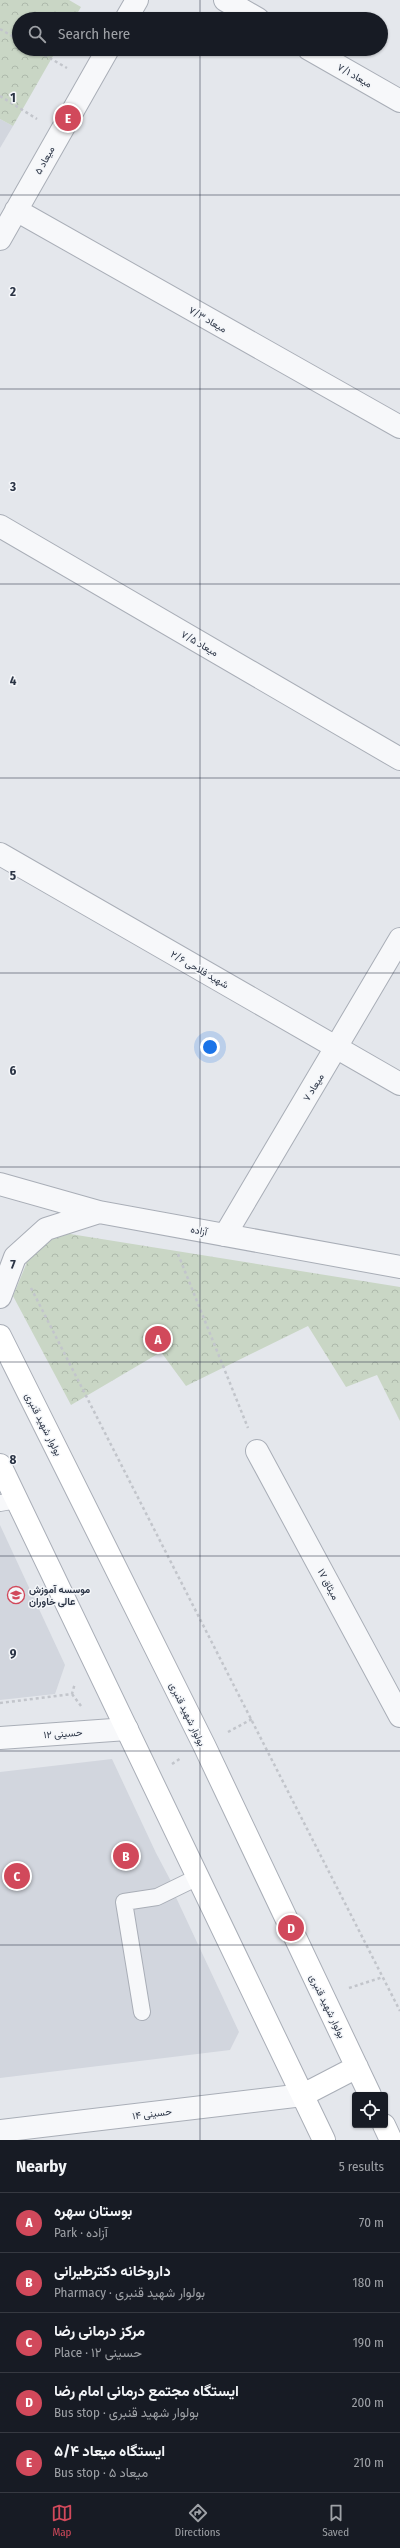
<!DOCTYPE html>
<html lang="en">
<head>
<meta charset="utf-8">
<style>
	body { margin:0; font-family:"Fira Sans Condensed",Vazirmatn,sans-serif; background:#20242c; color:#f1f3f6 }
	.controls { position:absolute; right:12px; bottom:12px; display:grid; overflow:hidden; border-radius:4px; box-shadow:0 1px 3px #0004 }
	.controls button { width:36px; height:36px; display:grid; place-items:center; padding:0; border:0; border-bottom:1px solid #363941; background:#171b24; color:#f1f3f6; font:20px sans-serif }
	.you { position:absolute; left:210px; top:1047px; width:14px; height:14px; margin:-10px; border:3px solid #fff; border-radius:50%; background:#1a73e8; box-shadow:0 0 0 6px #1a73e833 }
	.badge { display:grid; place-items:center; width:26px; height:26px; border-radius:50%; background:#d1495b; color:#fff; font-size:13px; font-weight:700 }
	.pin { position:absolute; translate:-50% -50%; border:2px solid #fff; box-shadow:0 1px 4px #0006 }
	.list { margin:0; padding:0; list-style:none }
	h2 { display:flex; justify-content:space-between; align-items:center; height:52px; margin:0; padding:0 16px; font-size:17px }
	h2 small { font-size:13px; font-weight:400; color:#9ea1a6 }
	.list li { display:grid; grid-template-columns:26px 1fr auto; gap:12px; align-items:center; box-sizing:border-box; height:60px; padding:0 16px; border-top:1px solid #363941 }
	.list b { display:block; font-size:15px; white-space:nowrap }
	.list p { margin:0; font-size:13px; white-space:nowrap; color:#9ea1a6 }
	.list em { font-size:13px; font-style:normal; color:#9ea1a6 }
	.icon { flex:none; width:22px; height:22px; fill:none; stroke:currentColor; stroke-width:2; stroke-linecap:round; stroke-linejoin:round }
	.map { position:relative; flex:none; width:400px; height:2140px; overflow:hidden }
	.search { position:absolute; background:#171b24; box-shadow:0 1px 3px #0004; left:12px; right:12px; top:12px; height:44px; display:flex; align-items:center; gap:10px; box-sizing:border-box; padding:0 14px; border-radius:22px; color:#9ea1a6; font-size:15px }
	.sheet { height:352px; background:#171b24 }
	nav { display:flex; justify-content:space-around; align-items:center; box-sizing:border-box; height:56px; border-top:1px solid #363941; background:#171b24; font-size:11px; color:#9ea1a6 }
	nav a { display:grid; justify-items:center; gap:2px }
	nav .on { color:#d1495b }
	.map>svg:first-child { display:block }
	.built { fill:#d2d6de }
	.park { fill:url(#park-crowns) }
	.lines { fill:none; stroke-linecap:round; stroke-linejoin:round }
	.service-casing { stroke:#a9aeb7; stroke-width:18 }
	.minor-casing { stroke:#a9aeb7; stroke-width:24 }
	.tertiary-casing { stroke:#a9aeb7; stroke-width:24 }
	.secondary-casing { stroke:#a9aeb7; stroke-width:24 }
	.path { stroke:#c2c5cb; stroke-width:2.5; stroke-dasharray:3 3; stroke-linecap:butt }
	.service { stroke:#f7f8fa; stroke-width:16 }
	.minor { stroke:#f7f8fa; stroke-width:22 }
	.tertiary { stroke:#f7f8fa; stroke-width:22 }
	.secondary { stroke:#fff; stroke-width:22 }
	.grid { fill:none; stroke:#2b3445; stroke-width:1; stroke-opacity:0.55 }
	.labels { text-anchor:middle; stroke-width:3; stroke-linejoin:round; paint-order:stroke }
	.street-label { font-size:10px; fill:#2b3445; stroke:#f4f6f9 }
	.poi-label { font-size:10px; font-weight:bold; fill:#2b3445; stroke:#f4f6f9; text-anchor:start }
	.grid-label { font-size:13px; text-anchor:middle; font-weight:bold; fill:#2b3445; stroke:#f4f6f9; stroke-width:3; stroke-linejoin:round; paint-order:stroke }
</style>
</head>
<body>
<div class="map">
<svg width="400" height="2140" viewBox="0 0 400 2140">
	<defs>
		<pattern id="park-crowns" width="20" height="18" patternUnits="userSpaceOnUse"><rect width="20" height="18" fill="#c9d6c5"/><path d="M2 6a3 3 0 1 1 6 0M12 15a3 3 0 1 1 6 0" fill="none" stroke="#adb8ab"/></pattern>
	</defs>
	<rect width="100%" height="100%" fill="#e4e7ec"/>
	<!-- built -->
	<path class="built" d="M0,119L13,126L0,148Z
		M0,1525L65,1665L55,1694L0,1700Z
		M112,1759L156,1853L174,1887L173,1891L239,2032L230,2050L0,2078V1772Z"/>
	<!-- park -->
	<path class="park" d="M0,0H69L81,7L74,19H19V49H57L13,126L0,119Z
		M64,1233L400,1287V1421L377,1375L346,1387L308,1326L186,1386L161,1352L71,1405L13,1296L32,1250Z"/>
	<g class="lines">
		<!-- service casing -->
		<g class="service-casing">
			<path id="service" d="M0,1503L17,1500
				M142,2012L124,1902L157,1897L194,1879L196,1872"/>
		</g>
		<!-- minor casing -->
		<g class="minor-casing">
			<path id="minor" d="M225,0L258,19
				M126,19L137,0
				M309,49L400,101
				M16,210L400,427
				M0,239L108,49
				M0,526L400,759
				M0,854L400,1084
				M225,1235L400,939
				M257,1451L400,1716
				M0,2131L303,2095"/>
		</g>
		<!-- tertiary casing -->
		<g class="tertiary-casing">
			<path id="tertiary" d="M0,1184L99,1212L400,1267
				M0,1297L15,1257L46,1229L99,1212
				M0,1738L127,1729"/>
		</g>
		<!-- secondary casing -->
		<g class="secondary-casing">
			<path id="secondary" d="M0,1336L204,1745L370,2095
				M0,1465L324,2140
				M303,2095L357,2067
				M384,2125L391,2140"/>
		</g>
		<!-- path -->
		<path class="path" d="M0,29L19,40
			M34,49L67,68
			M0,96L37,119
			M178,1254L248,1428
			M31,1288L400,2011
			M72,1694L81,1706
			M0,1703L72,1694L75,1683
			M228,1732L252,1719
			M172,1764L181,1758
			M349,1988L383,1977"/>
		<!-- service -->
		<use href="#service" class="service"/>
		<!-- minor -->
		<use href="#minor" class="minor"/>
		<!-- tertiary -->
		<use href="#tertiary" class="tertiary"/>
		<!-- secondary -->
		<use href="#secondary" class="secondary"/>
	</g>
	<!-- grid -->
	<path class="grid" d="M200,0V19M200,49V2140M0,195H400M0,389H400M0,584H400M0,778H400M0,973H400M0,1167H400M0,1362H400M0,1556H400M0,1751H400M0,1945H400"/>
	<!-- icons -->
	<defs>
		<g id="university-ring" transform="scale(0.9)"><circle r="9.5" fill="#f4f6f9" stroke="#d1495b" stroke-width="1.5"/><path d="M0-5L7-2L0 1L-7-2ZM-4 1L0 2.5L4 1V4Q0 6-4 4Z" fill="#d1495b"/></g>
	</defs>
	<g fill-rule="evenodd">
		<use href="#university-ring" x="16" y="1595"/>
	</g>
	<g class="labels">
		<!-- street labels -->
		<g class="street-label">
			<text transform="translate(355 75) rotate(30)" y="4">میعاد ۷/۱</text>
			<text transform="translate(44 160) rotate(-61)" y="4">میعاد ۵</text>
			<text transform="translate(208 319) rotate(30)" y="4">میعاد ۷/۳</text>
			<text transform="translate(200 643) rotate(30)" y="4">میعاد ۷/۵</text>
			<text transform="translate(200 969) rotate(30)" y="4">شهید فلاحی ۲/۶</text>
			<text transform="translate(313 1087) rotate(-59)" y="4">میعاد ۷</text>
			<text transform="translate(199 1230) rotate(11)" y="4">آزاده</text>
			<text transform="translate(44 1424) rotate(63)" y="4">بولوار شهید قنبری</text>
			<text transform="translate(329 1584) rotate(62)" y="4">میثاق ۱۷</text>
			<text transform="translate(188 1714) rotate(64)" y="4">بولوار شهید قنبری</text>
			<text transform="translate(63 1733) rotate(-4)" y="4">حسینی ۱۲</text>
			<text transform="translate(328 2006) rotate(64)" y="4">بولوار شهید قنبری</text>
			<text transform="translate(152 2113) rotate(-7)" y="4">حسینی ۱۴</text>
		</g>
		<!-- poi labels -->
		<g class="poi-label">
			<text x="29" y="1593">موسسه آموزش<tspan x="29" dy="12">عالی خاوران</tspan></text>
		</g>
	</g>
	<g class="grid-label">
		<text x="13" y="102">1</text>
		<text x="13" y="296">2</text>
		<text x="13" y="491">3</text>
		<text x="13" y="685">4</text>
		<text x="13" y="880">5</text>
		<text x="13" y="1075">6</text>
		<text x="13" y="1269">7</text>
		<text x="13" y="1464">8</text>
		<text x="13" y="1658">9</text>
	</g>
</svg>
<div class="controls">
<button><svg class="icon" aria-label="locate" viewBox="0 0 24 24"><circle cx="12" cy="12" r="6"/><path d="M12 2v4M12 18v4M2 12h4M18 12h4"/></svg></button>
</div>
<div class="you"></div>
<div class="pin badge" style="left:158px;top:1339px">A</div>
<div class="pin badge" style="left:126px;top:1856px">B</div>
<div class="pin badge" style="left:17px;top:1876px">C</div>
<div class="pin badge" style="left:291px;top:1928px">D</div>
<div class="pin badge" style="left:68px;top:118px">E</div>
<div class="search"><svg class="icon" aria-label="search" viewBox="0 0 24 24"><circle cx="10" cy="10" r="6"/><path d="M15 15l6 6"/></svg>Search here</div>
</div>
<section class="sheet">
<h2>Nearby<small>5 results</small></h2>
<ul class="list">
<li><span class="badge">A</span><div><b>بوستان سهره</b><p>Park · آزاده</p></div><em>70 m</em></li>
<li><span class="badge">B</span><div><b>داروخانه دکترطیرانی</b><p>Pharmacy · بولوار شهید قنبری</p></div><em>180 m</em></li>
<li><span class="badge">C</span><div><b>مرکز درمانی رضا</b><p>Place · حسینی ۱۲</p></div><em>190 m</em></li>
<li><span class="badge">D</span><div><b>ایستگاه مجتمع درمانی امام رضا</b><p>Bus stop · بولوار شهید قنبری</p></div><em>200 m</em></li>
<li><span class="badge">E</span><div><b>ایستگاه میعاد ۵/۴</b><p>Bus stop · میعاد ۵</p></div><em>210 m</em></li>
</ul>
</section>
<nav>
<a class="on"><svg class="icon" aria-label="map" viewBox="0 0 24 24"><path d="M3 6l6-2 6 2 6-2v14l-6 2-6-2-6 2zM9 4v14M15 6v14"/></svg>Map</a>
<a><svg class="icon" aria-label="directions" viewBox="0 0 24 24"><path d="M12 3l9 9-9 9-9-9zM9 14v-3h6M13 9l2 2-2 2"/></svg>Directions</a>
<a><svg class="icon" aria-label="saved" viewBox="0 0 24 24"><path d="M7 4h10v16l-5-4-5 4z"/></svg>Saved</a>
</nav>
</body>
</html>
